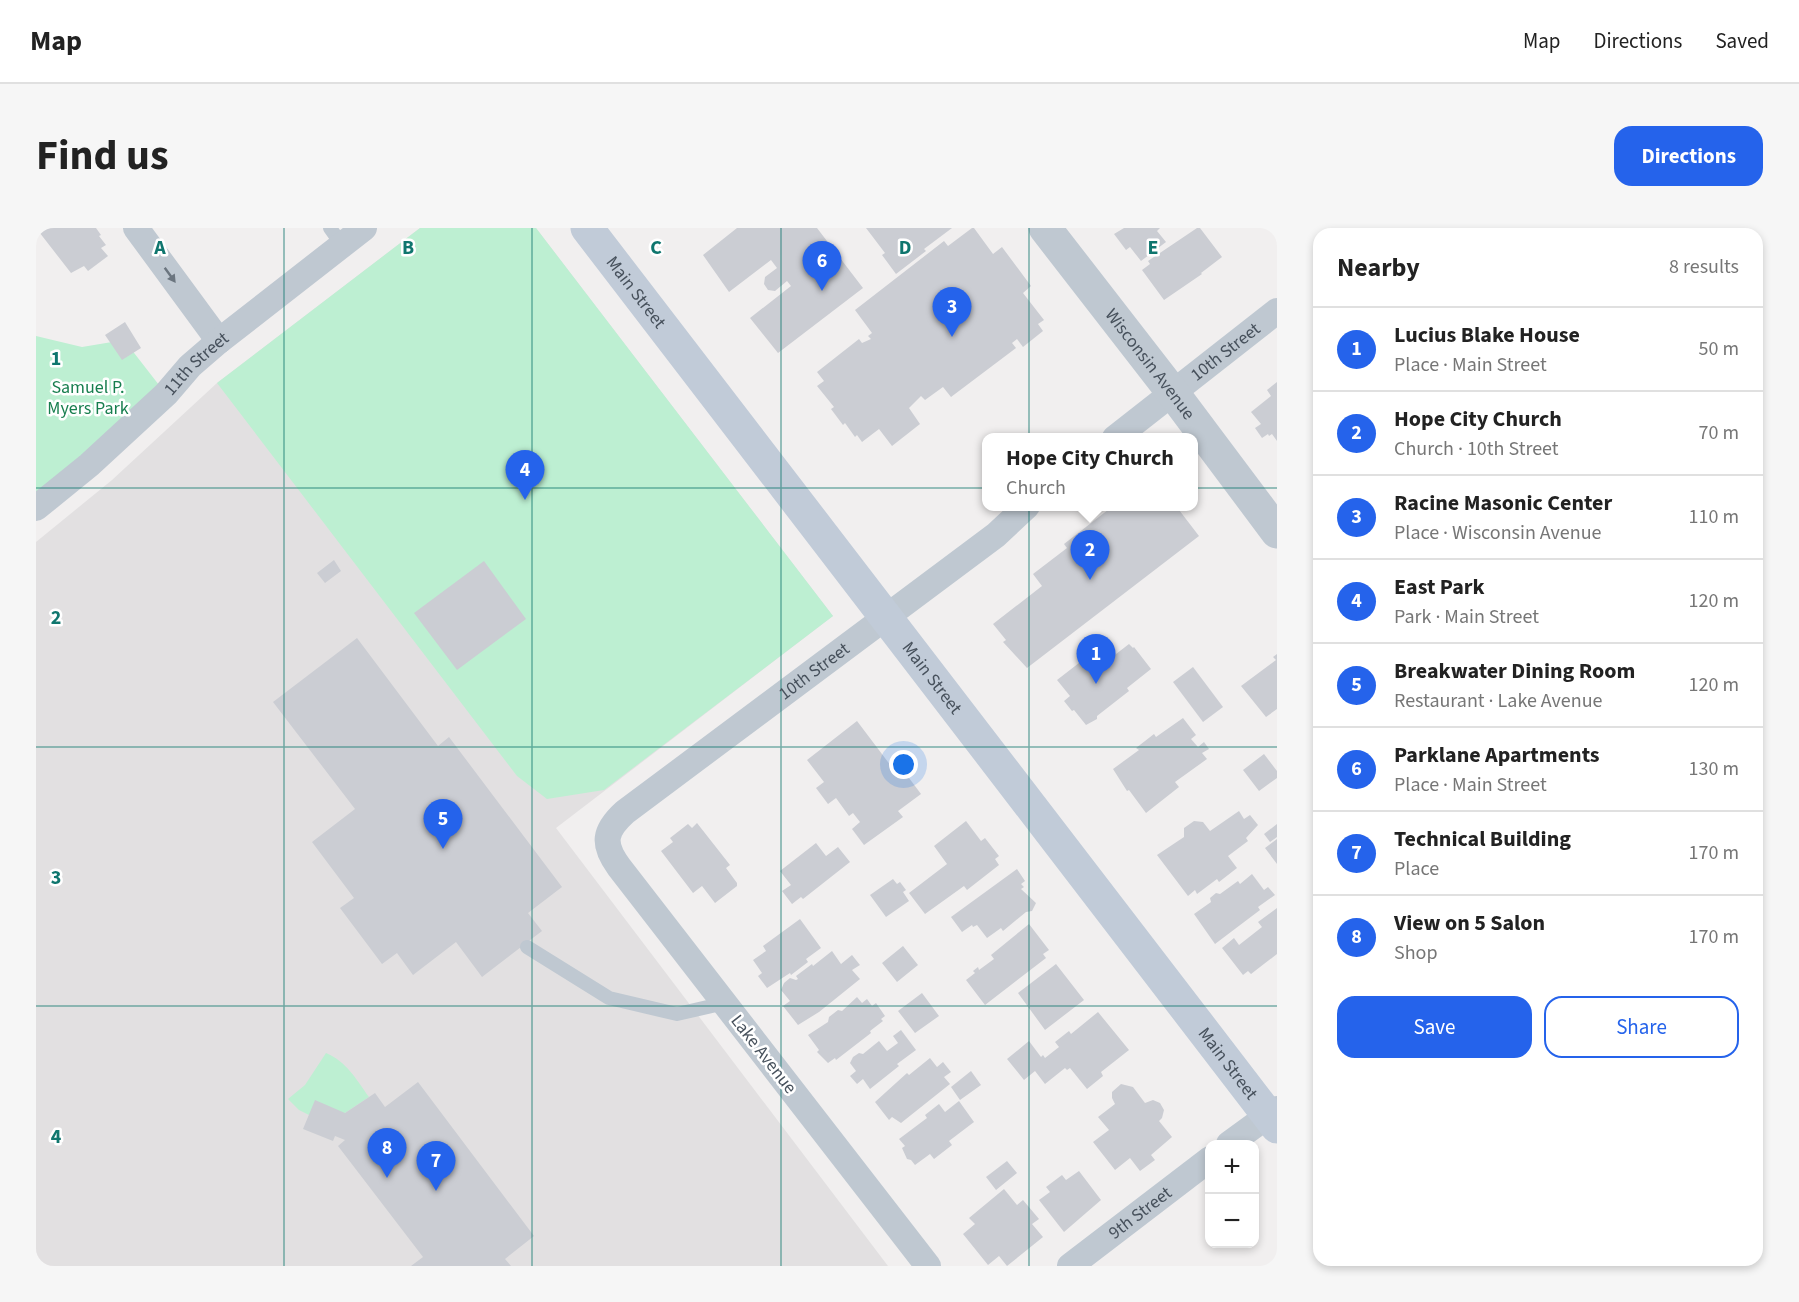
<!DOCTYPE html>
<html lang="en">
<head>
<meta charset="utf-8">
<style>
	body { margin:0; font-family:"Source Sans 3",sans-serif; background:#f6f6f6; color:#222 }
	.controls { position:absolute; right:18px; bottom:18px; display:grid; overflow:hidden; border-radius:12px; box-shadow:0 3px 9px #0003 }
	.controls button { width:54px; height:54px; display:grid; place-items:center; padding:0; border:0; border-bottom:2px solid #e0e0e0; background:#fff; color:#222; font:30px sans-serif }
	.you { position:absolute; left:868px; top:537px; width:21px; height:21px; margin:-15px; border:4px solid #fff; border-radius:50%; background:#1a73e8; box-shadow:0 0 0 9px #1a73e833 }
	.badge { display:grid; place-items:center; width:39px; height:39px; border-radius:50%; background:#2563eb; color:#fff; font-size:20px; font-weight:700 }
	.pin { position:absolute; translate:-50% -50px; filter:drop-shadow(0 2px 3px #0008) }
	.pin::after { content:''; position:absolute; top:32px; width:21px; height:18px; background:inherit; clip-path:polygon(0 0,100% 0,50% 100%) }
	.popup { position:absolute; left:946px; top:205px; width:216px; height:78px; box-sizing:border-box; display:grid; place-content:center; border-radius:12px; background:#fff; filter:drop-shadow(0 2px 4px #0005); font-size:20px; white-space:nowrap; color:#767676 }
	.popup b { font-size:22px; color:#222 }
	.popup::after { content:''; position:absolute; left:50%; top:100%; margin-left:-12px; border:12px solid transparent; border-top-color:#fff }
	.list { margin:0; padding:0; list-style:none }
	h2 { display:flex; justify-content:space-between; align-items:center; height:78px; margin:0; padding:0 24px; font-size:26px }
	h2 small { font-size:20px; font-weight:400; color:#767676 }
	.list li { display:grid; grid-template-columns:39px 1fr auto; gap:18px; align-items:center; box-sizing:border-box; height:84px; padding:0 24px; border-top:2px solid #e0e0e0 }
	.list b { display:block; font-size:22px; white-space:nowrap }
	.list p { margin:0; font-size:20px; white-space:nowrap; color:#767676 }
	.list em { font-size:20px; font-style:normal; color:#767676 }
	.actions { display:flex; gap:12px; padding:18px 24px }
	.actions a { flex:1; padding:14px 0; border:2px solid #2563eb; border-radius:18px; text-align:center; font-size:21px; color:#2563eb }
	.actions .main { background:#2563eb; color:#fff }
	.map { position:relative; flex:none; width:1241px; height:1038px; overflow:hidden; border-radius:18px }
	header { display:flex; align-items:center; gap:36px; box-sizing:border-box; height:84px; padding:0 30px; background:#fff; border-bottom:2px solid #e0e0e0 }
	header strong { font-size:28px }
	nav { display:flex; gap:33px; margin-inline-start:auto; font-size:21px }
	.intro { display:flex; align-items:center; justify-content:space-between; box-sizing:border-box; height:144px; padding:0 36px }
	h1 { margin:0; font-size:42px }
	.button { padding:15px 27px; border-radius:18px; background:#2563eb; color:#fff; font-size:21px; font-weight:700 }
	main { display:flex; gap:36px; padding:0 36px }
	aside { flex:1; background:#fff; border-radius:18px; box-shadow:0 3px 9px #0003 }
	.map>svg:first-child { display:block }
	.education { fill:#e2e0e1 }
	.green { fill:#bdefd2 }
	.building { fill:#cbcdd3 }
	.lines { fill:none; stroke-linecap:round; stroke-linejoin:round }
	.service { stroke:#bfc8d1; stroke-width:14 }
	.minor { stroke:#bfc8d1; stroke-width:26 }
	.tertiary { stroke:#bfc8d1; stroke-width:33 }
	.secondary { stroke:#c1cbd8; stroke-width:33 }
	.oneway { fill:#6b757f }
	.grid { fill:none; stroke:#0f766e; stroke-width:1.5; stroke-opacity:0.55 }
	.labels { text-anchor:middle; stroke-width:5; stroke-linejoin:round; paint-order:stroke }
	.street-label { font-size:18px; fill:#47515c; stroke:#fff }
	.park-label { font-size:18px; fill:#177e4e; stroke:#fff }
	.grid-label { font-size:20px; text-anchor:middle; font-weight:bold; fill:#0f766e; stroke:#fff; stroke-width:5; stroke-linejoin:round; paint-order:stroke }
</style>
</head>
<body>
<header>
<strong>Map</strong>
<nav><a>Map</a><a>Directions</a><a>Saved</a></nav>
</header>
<div class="intro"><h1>Find us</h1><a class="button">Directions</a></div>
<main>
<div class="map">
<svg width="1241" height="1038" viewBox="0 0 1241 1038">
	<rect width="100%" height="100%" fill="#f1efef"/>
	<!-- education -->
	<path class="education" d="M384,0H500L797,388L520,600L852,1038H0V314L76,252L181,155Z"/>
	<!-- green -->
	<path class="green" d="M384,0H500L797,388L568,562L511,571L481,548L181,155Z
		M0,108L46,119L88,112L130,166L0,280Z
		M290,825C311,834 320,851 333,869L309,885L273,887L263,882L252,871L269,857Z"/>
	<!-- building -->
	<path class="building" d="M0,0H60L65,7L63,8L70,17L65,20L72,28L52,43L48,38L35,45Z
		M701,0H781L827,60L742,125L714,90L755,58L751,53L739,63L732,62L728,56L729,49L741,40L735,32L693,64L667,27Z
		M830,0H916L888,21L890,23L860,46L846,27L849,25Z
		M936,0H938L957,26L966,19L995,58L987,65L1008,92L1002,96L1007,103L987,119L981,111L976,115L980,120L915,169L907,159L889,172L885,168L873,180L884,196L856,218L843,201L826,214L821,207L819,209L809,195L807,197L795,181L798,179L781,158L788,153L781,144L823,111L826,115L835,111L832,108L836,105L819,82L908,13L912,18Z
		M1088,0H1124L1121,3L1130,14L1105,33L1094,19L1090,22L1078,6Z
		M1161,0H1164L1186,29L1165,45L1166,46L1128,72L1106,42L1114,36L1112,33Z
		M89,94L105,120L86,132L69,107Z
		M1241,154V213L1236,206L1233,208L1232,206L1226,210L1219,200L1225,196L1215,184L1235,168L1231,162Z
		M1077,278L1082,283L1088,278H1109L1111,282L1116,278H1140L1163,308L991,440L967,414L970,412L957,396L1006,358L997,346L1031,320L1028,316Z
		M298,332L305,343L289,355L281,345Z
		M448,333L490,391L421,442L378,385Z
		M321,410L402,518L413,509L526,659L492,685L506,703L446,749L420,714L377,747L361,725L346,736L304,680L318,670L276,614L319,581L237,474Z
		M1093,416L1097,420L1098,419L1115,441L1091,460L1093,463L1061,488V491L1050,497L1038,482L1036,483L1028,473L1034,468L1021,452L1061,421L1071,433Z
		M1241,426V481L1230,489L1205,458L1240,432L1237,429Z
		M1157,439L1187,479L1167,494L1137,454Z
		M1147,490L1160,507L1155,511L1162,519L1168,514L1173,521L1166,525L1171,531L1139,554L1143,559L1110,585L1093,562L1091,563L1077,541L1103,522L1100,520L1118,506L1120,509Z
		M821,493L855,538L861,534L885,566L862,583L867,589L828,617L816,601L824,594L817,585L813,588L800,570L792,576L780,560L788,554L771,532Z
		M1228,526L1241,543V550L1223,563L1207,542Z
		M1203,583L1208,591L1214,587L1222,597L1210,610L1212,613L1192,628L1201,640L1183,654L1181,651L1161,666L1159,662L1152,668L1121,627L1148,609V600L1158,593L1167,594L1174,603Z
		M930,593L945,613L949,610L963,628L959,631L963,637L931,662L928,658L889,686L873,665L911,636L898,618Z
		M661,595L694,637L690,640L701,655V658L679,675L666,658L657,665L625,623L637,614L634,610L652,596L656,600Z
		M1241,596V609L1234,614L1228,606Z
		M1241,611V636L1229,620Z
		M780,615L790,628L802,619L814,634L767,671L765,669L756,676L746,663L755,657L744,643Z
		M981,641L989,653L985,656L988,659L985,661L1000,675L996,683L990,684L967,703L965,700L951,710L941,697L937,699L936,697L926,704L915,689Z
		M1216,646L1228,662L1232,659L1239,667L1222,679L1224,682L1179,716L1158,686L1175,674L1174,670L1180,665L1184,666L1202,653L1204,656Z
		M857,651L861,656L864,654L870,662L867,664L873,673L850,689L834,667Z
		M1241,680V726L1215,746L1212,743L1207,747L1186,720L1198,710L1203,717L1226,699L1222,694Z
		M764,691L785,720L770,731L772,734L755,747L754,745L731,760L722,748L726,745L717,732L730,723L727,718Z
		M993,696L1013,722L1007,726L1010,730L949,777L930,752L939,745L937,743L942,739L943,742L958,731L955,727Z
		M867,718L882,737L861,754L846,735Z
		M796,723L805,736L816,727L824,737L816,742L824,751L783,784L762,797L747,778L754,773L745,762L748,755L754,750L760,752L762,751L760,748L776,736L777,738Z
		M1020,736L1048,772L1009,802L982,765Z
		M886,765L903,788L879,805L862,783Z
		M821,769L826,775L831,771L836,778L840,775L849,788L845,791L847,793L834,803L835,805L800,832L799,830L792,835L781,824L783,822L772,807L792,794L793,789L802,782L806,783Z
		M1062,784L1093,822L1065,844L1067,848L1051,861L1034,840L1031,842L1029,840L1009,856L999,843L988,852L971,831L993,813L1005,829L1007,827L1009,830L1023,819L1019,814L1033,803L1035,806Z
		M865,802L880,822L861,836L863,838L834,861L827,851L821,856L814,848L820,843L814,835L817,829L823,825L827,826L843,813L851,823L862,815L857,808Z
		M894,830L901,839L907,834L915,844L908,849L914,856L865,895L856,889L853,892L839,874L871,845L873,847Z
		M935,843L945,857L924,872L915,859Z
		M382,854L498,1008L469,1031L475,1038H375L387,1029L302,918L309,912L299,908L297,913L267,901L279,872L309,885L339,865L349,879Z
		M1085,856L1097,859L1109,875L1117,872L1124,875L1128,882L1126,890L1123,893L1136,909L1115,927L1119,932L1104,943L1094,930L1079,942L1057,914L1073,902L1062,889L1079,876L1076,870V864Z
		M923,873L938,894L913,913L916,917L898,931L894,926L879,937L875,932L871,931L866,920L869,918L863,911L891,890L889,887L903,876L909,884Z
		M971,933L981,945L960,962L950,949Z
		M1043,943L1065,972L1028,1004L1003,972L1014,964L1010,959L1026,947L1030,952Z
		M968,961L981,977L987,972L1003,991L996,996L1007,1009L971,1038L963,1028L952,1037L927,1006L939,996L933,990Z"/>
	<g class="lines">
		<!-- service -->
		<path class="service" d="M294,0L306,17
			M491,719L573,770L641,786L689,775"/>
		<!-- minor -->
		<g class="minor">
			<path d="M100,0L183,113"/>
			<path id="s1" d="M1079,210L1241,83"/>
			<path id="s2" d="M0,280L53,237L130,166L154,138L183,113L328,0"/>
			<path d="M1193,916L1241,881"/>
			<path id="s3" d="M892,1038L583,639C566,616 568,603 589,584L960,307L991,278"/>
			<path id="s4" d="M1034,1038L1174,931"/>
		</g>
		<!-- tertiary -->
		<path class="tertiary" id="s5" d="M1009,0L1137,165L1241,304"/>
		<!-- secondary -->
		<path class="secondary" id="s6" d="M551,0L1241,899"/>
	</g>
	<!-- one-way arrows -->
	<defs><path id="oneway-solid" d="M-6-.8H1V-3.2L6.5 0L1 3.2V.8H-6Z" transform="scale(1.5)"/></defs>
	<use class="oneway" href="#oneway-solid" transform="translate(134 47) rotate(54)"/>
	<!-- grid -->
	<path class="grid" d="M248,0V1038M496,0V1038M745,0V1038M993,0V1038M0,260H1241M0,519H1241M0,778H1241"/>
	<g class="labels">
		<!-- street labels -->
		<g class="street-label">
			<text dy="6" stroke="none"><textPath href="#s6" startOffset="81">Main Street</textPath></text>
			<text dy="6" stroke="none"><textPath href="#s1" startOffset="140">10th Street</textPath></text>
			<text dy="6" stroke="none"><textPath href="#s2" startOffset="216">11th Street</textPath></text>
			<text dy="6" stroke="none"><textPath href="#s5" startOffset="172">Wisconsin Avenue</textPath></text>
			<text dy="6" stroke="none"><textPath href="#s3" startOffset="804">10th Street</textPath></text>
			<text dy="6" stroke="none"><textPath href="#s6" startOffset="567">Main Street</textPath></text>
			<text transform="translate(728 826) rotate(52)" y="6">Lake Avenue</text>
			<text dy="6" stroke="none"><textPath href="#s6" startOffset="1053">Main Street</textPath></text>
			<text dy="6" stroke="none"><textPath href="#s4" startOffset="88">9th Street</textPath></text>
		</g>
		<!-- park labels -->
		<g class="park-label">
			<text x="52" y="165">Samuel P.<tspan x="52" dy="21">Myers Park</tspan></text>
		</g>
	</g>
	<g class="grid-label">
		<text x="124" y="26">A</text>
		<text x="372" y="26">B</text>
		<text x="620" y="26">C</text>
		<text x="869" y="26">D</text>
		<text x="1117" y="26">E</text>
		<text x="20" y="137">1</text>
		<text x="20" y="396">2</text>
		<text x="20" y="656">3</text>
		<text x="20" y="915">4</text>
	</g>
</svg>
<div class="controls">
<button>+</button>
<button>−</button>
</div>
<div class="you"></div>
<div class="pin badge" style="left:1060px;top:456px">1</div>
<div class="pin badge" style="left:1054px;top:352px">2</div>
<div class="popup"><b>Hope City Church</b>Church</div>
<div class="pin badge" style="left:916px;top:109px">3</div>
<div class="pin badge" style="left:489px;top:272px">4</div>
<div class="pin badge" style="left:407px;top:621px">5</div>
<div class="pin badge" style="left:786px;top:63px">6</div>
<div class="pin badge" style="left:400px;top:963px">7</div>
<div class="pin badge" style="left:351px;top:950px">8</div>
</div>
<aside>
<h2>Nearby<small>8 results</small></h2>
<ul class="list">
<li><span class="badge">1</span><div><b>Lucius Blake House</b><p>Place · Main Street</p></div><em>50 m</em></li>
<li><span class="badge">2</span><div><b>Hope City Church</b><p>Church · 10th Street</p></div><em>70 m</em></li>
<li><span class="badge">3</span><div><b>Racine Masonic Center</b><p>Place · Wisconsin Avenue</p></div><em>110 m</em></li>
<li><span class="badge">4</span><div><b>East Park</b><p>Park · Main Street</p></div><em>120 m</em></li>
<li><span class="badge">5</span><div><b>Breakwater Dining Room</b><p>Restaurant · Lake Avenue</p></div><em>120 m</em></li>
<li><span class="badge">6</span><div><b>Parklane Apartments</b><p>Place · Main Street</p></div><em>130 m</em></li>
<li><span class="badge">7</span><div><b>Technical Building</b><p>Place</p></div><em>170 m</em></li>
<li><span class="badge">8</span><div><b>View on 5 Salon</b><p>Shop</p></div><em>170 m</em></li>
</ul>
<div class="actions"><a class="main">Save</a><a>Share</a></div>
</aside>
</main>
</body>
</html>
